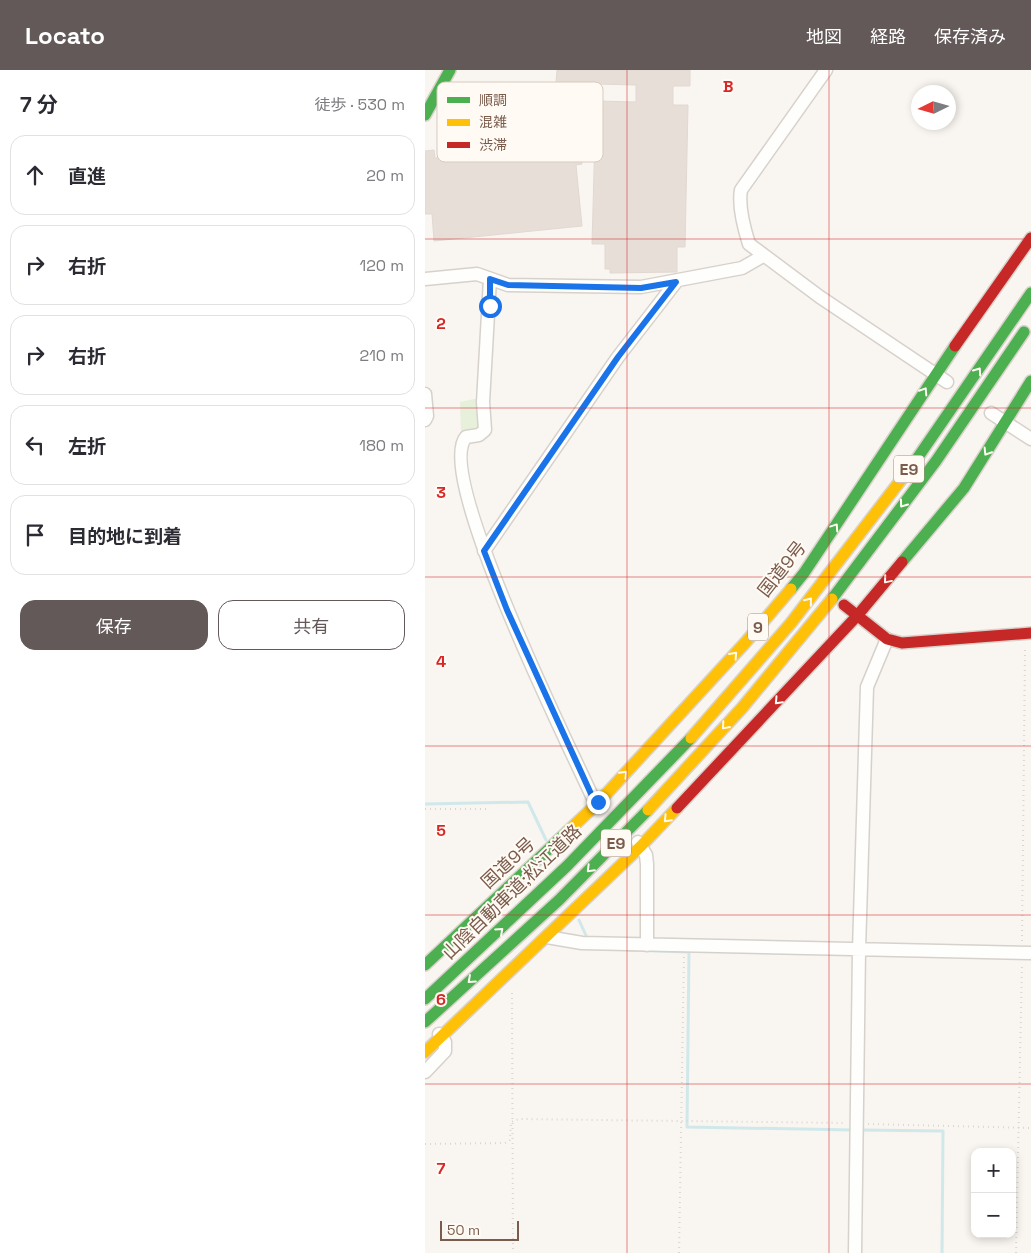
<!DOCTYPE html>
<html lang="ja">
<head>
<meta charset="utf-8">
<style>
	body { margin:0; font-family:"Space Grotesk","Noto Sans JP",sans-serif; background:#f2f2f3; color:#2b2b33 }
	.controls { position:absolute; right:15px; bottom:15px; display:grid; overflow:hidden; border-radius:10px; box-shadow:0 2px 8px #0003 }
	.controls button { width:45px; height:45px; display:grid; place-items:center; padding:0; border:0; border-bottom:1px solid #e1e1e2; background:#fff; color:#2b2b33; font:25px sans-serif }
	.compass { position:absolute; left:486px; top:15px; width:45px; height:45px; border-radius:50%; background:#fff; box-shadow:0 2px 8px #0003; rotate:265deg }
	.scale { position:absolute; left:15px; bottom:12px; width:79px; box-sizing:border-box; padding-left:5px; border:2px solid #7a5c4d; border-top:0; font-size:14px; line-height:18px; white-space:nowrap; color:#7a5c4d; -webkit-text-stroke:4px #fffaf3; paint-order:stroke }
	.stop { position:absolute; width:15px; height:15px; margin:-11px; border:4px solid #1a73e8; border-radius:50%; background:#fff }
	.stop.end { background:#1a73e8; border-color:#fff; box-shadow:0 1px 5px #0008 }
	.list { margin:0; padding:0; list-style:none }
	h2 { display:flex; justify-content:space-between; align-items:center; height:65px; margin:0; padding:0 20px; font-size:21px }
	h2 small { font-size:16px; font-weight:400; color:#7c7c81 }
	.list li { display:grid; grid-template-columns:32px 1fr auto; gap:15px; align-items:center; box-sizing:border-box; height:80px; margin:0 10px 10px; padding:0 10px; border:1px solid #e1e1e2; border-radius:15px }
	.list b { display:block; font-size:19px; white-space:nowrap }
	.list em { font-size:16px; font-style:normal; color:#7c7c81 }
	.actions { display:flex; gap:10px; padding:15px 20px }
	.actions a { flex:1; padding:11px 0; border:1px solid #625958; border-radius:15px; text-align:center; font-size:18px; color:#625958 }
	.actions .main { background:#625958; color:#fff }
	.icon { flex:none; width:28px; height:28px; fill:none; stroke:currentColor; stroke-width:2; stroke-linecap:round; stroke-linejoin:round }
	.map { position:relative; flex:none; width:606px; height:1183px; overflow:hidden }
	header { display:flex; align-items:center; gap:30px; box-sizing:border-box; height:70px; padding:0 25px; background:#625958; color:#fff }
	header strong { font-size:24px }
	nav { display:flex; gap:28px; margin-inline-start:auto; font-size:18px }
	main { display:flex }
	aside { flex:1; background:#fff }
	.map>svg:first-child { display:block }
	.green { fill:#e7f0db }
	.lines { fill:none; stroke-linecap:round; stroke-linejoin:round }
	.stream { stroke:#d0e8ea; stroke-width:3 }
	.building { fill:#e6ded7; stroke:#e2d8d2 }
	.street-casing { stroke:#d7d1cb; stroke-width:15 }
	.fast-casing { stroke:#d9d2cb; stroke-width:14 }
	.slow-casing { stroke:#d9d2cb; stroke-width:14 }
	.jam-casing { stroke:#d9d2cb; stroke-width:14 }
	.path { stroke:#dcd5d0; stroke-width:2; stroke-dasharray:1 4; stroke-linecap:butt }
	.street { stroke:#fefefd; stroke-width:12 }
	.fast { stroke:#4caf50; stroke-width:11 }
	.slow { stroke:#ffc107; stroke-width:11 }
	.jam { stroke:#c62828; stroke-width:11 }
	.oneway { stroke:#fffaf3 }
	.route { stroke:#1a73e8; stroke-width:6 }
	.grid { fill:none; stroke:#d62828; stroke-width:1; stroke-opacity:0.55 }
	.labels { text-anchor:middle; stroke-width:4; stroke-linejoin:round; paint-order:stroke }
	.shield { fill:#fffaf3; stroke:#a28b7f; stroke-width:1 }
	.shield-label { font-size:16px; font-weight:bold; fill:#7a5c4d }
	.street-label { font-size:18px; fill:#7a5c4d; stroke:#fffaf3 }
	.key { fill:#fffaf3; stroke:#d7cbc1; stroke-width:1 }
	.key-label { font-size:14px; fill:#7a5c4d }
	.grid-label { font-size:16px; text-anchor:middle; font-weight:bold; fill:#d62828; stroke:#fffaf3; stroke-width:4; stroke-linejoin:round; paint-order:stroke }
</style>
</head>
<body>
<header>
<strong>Locato</strong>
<nav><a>地図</a><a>経路</a><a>保存済み</a></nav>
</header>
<main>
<aside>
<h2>7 分<small>徒歩 · 530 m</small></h2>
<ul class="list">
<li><svg class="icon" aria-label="ahead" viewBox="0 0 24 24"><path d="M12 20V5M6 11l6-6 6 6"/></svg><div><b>直進</b></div><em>20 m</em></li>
<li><svg class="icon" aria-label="right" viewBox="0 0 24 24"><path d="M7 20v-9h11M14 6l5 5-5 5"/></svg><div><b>右折</b></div><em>120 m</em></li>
<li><svg class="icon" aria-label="right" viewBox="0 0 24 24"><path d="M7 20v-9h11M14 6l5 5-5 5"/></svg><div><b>右折</b></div><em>210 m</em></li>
<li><svg class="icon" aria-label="left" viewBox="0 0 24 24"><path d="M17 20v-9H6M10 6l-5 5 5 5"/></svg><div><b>左折</b></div><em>180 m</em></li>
<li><svg class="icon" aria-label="arrive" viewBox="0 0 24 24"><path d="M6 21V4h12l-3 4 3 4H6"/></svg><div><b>目的地に到着</b></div></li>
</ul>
<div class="actions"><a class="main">保存</a><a>共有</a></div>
</aside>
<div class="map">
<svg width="606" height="1183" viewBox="0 0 606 1183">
	<rect width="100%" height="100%" fill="#f9f5f0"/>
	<!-- green -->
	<path class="green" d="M54,328V361L36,362L35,332Z"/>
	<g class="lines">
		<!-- stream -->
		<path class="stream" d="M0,734L103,732L121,770
			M154,850L163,870
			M203,880L264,882L262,1057L429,1060
			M436,1060L518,1061L517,1183"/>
	</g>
	<!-- building -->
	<path class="building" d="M132,0H265V16H248V35H263L260,177H252V202L185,203V199H180V174H167L171,31L211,32V15L131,13Z
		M153,66L157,94L151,95L157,156L9,171L7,144H0V81L9,80L10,88L124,75V69Z"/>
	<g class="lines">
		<!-- street casing -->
		<g class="street-casing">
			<path id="street" d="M401,0L316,120C313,136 319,158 324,174L395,227L522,312
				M0,209L52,204L83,215L216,217L317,198L338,186
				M65,209L58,332L60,360L54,365L41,367C9,404 144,676 167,726L176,736
				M0,324L2,346L0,350
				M566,343L606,369
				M59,481L193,287L251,212
				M213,772L221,785L222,794V875
				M122,867L157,873L606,883
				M0,1002L20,981V972L14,964
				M430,1183L434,880L442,617L462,569"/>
		</g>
		<!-- fast casing -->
		<g class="fast-casing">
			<path id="fast" d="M0,45L25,0
				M489,393L606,223
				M477,492L539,418L606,311
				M366,519L379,503L530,276
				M407,529L511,391L599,262
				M0,895L143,761
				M0,929L142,796L266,668
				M0,952L134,830L223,740"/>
		</g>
		<!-- slow casing -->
		<g class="slow-casing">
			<path id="slow" d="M266,668L366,553L489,393
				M223,740L317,638L407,529
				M143,761L173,733L320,573L366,519
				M0,982L216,776L252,738"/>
		</g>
		<!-- jam casing -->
		<g class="jam-casing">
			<path id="jam" d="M530,276L606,168
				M419,535L462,569L477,573L606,563
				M252,738L432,546L477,492"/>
		</g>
		<!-- path -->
		<path class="path" d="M0,739H62
			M597,871L600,578
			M87,923L88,1183
			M443,1054L606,1058
			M0,1074L80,1073L85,1070L86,1052L94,1049L421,1053
			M254,1183L259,885
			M591,1183L597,893"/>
		<!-- street -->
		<use href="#street" class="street"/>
		<!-- fast -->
		<use href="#fast" class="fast"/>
		<!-- slow -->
		<use href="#slow" class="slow"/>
		<!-- jam -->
		<use href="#jam" class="jam"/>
	</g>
	<!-- one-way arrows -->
	<defs><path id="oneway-chevron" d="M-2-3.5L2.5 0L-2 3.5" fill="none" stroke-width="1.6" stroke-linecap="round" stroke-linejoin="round" transform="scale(1.25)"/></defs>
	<g class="oneway">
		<use href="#oneway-chevron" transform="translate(553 301) rotate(-55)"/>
		<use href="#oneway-chevron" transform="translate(499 321) rotate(-57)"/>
		<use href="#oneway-chevron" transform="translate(562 382) rotate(122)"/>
		<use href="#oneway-chevron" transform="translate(478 434) rotate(126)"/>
		<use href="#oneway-chevron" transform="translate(410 457) rotate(-56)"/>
		<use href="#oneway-chevron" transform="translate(462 510) rotate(130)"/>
		<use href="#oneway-chevron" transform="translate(384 531) rotate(-51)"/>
		<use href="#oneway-chevron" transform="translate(309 585) rotate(-48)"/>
		<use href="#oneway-chevron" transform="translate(353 631) rotate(133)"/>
		<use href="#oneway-chevron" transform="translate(300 656) rotate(131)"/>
		<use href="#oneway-chevron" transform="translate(199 704) rotate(-47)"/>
		<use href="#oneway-chevron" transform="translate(242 749) rotate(134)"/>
		<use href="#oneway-chevron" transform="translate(165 799) rotate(135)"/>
		<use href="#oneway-chevron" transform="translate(75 861) rotate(-42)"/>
		<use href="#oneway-chevron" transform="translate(46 910) rotate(138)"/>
	</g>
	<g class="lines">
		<!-- route -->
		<path class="route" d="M65,236V209L83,215L216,218L251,212L193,287L59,481L82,540L167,726L173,732"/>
	</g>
	<!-- grid -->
	<path class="grid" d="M202,0V1183M404,0V1183M0,169H606M0,338H606M0,507H606M0,676H606M0,845H606M0,1014H606"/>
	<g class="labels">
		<!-- shield labels -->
		<g class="shield">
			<rect x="469" y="385.5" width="30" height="27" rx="4"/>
			<rect x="323" y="543.5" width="20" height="27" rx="4"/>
			<rect x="176" y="759.5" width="30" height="27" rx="4"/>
		</g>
		<g class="shield-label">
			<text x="484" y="405">E9</text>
			<text x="333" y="563">9</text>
			<text x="191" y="779">E9</text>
		</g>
		<!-- street labels -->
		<g class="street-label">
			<text transform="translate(357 499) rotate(-52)" y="6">国道9号</text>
			<text transform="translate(83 793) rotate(-43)" y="6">国道9号</text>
			<text transform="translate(87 822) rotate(-44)" y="6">山陰自動車道;松江道路</text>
		</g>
	</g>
	<!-- legend -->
	<rect x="12" y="12" width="166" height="80" rx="8" class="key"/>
	<rect x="22" y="27" width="23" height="6" fill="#4caf50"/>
	<rect x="22" y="49" width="23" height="7" fill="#ffc107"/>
	<rect x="22" y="72" width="23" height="6" fill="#c62828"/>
	<g class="key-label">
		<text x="54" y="35">順調</text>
		<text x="54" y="57">混雑</text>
		<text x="54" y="80">渋滞</text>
	</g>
	<g class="grid-label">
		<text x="303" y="22">B</text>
		<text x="16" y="259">2</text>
		<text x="16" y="428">3</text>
		<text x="16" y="597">4</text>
		<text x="16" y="766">5</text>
		<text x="16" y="935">6</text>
		<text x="16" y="1104">7</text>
	</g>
</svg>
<div class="controls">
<button>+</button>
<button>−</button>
</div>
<svg class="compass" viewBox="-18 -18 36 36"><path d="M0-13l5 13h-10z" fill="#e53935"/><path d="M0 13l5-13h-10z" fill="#7c7c81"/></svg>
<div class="scale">50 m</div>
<div class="stop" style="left:65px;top:236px"></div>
<div class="stop end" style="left:173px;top:732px"></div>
</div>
</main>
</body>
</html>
